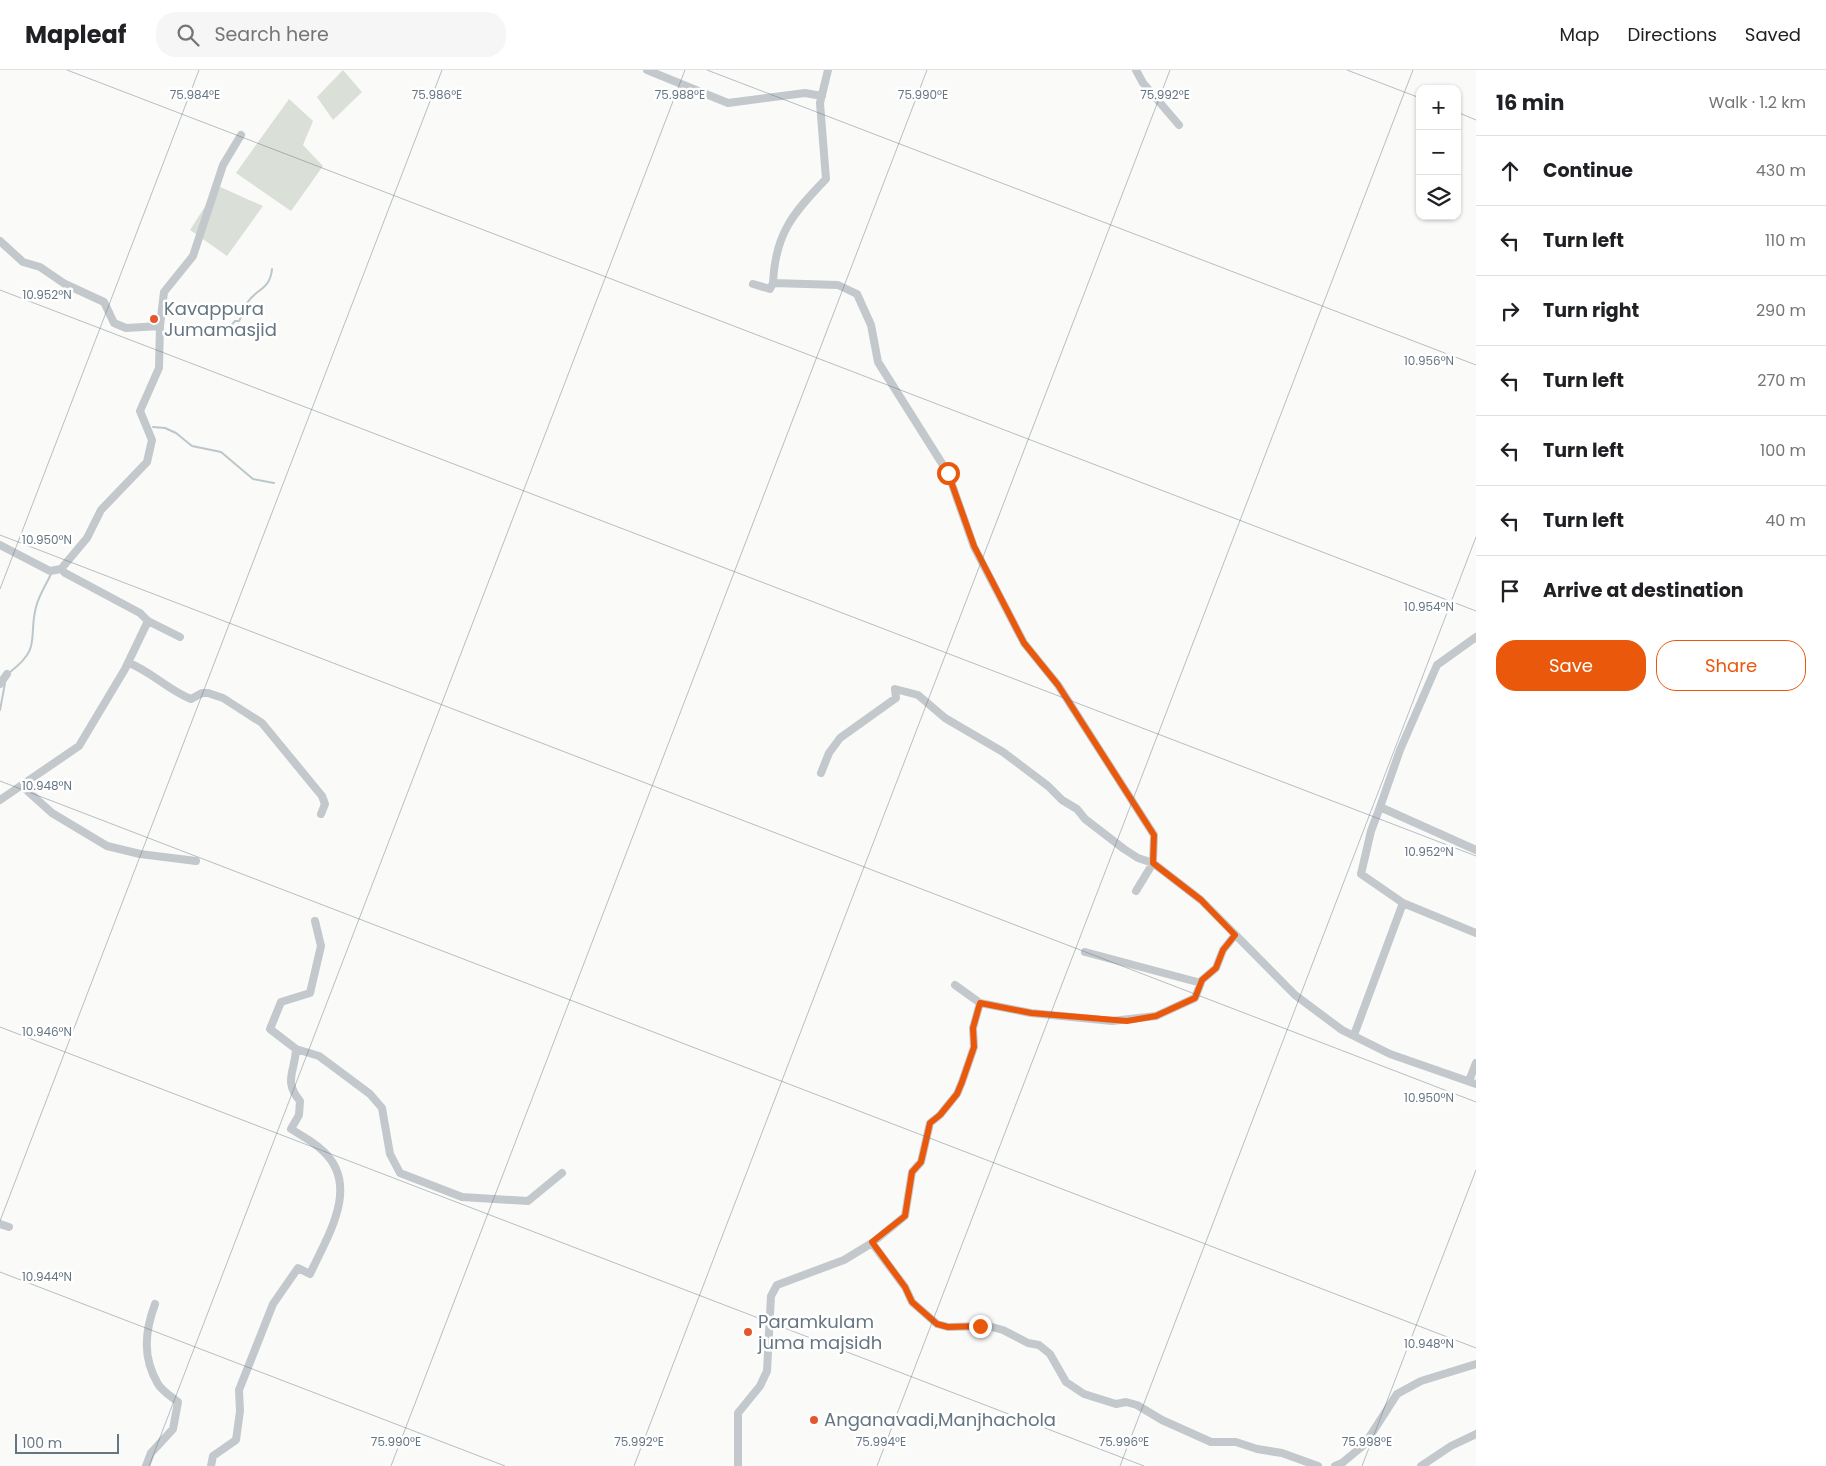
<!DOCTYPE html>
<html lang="en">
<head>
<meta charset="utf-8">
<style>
	body { margin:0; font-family:Poppins,sans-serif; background:#f6f6f6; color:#202124 }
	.controls { position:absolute; right:15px; top:15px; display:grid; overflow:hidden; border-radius:10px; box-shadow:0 1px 4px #0004 }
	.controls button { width:45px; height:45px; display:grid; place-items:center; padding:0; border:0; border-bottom:1px solid #e0e0e0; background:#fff; color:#202124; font:25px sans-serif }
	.scale { position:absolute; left:15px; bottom:12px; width:104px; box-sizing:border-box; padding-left:5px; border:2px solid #657683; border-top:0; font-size:14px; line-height:18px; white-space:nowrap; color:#657683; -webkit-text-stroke:4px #fff; paint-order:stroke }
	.stop { position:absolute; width:15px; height:15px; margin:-11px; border:4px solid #ea580c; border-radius:50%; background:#fff }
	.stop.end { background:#ea580c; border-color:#fff; box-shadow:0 1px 5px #0008 }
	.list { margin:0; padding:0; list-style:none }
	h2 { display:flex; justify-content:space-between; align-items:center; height:65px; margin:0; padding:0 20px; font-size:21px }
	h2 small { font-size:16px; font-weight:400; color:#757577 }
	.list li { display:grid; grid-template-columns:32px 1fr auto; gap:15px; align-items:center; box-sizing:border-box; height:70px; padding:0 20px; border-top:1px solid #e0e0e0 }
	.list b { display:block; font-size:19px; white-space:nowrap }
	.list em { font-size:16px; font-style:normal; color:#757577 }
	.actions { display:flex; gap:10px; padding:15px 20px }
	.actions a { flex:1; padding:11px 0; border:1px solid #ea580c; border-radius:20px; text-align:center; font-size:18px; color:#ea580c }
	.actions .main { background:#ea580c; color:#fff }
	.icon { flex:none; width:28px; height:28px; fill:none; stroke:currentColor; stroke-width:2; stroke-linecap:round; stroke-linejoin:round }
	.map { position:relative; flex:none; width:1476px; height:1396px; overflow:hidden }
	header { display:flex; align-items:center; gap:30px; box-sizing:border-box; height:70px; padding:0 25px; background:#fff; border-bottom:1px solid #e0e0e0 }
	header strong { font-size:24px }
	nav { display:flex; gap:28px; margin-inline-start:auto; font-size:18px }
	.search { width:350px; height:45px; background:#f6f6f6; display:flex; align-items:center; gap:12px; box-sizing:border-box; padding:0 18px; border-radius:20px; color:#757577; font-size:19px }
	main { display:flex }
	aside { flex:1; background:#fff }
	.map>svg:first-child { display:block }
	.grass { fill:#dadfd7 }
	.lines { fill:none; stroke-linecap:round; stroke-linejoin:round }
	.stream { stroke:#bbc7cb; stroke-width:2 }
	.street { stroke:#c3c8cc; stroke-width:8 }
	.route { stroke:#ea580c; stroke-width:6 }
	.ticks { fill:none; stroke:#657683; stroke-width:1; stroke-opacity:0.45 }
	.poi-dot { fill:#e4572e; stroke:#fff; stroke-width:2 }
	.labels { text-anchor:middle; stroke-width:5; stroke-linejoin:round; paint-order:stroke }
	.poi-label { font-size:18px; fill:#657683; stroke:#fff; text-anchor:start }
	.ticks-label { font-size:12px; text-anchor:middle; fill:#657683; stroke:#fff; stroke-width:5; stroke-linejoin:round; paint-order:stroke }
</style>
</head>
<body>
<header>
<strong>Mapleaf</strong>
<div class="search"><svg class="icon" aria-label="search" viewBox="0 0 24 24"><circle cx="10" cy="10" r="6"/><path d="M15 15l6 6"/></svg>Search here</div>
<nav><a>Map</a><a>Directions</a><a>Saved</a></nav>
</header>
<main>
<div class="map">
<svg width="1476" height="1396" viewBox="0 0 1476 1396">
	<rect width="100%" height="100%" fill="#fafaf8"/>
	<!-- grass -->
	<path class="grass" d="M343,0L362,22L333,50L317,27Z
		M289,29L313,51L303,75L323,96L291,141L236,103Z
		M218,116L263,136L227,186L190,160Z"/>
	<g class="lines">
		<!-- stream -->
		<path class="stream" d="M229,258L235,251H239C243,245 243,238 247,233C257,218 270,220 272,199
			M153,357L165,358L176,363L192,376L221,382L253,409L274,413
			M10,602C42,578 28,568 36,537C39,525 46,515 51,504
			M0,640L5,613"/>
		<!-- street -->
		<path class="street" d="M647,0L728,33L805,23L822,26
			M828,0L820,33L826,109C793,143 775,164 773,213L838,215L857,224L871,255L878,292L948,403L974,477L1024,573L1058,615L1154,765L1153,793L1201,830L1295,925L1342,960L1390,984L1476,1014
			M1136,0L1143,13L1179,55
			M0,171L23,192L40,197L65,214L104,232L114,253L126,258L160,256L159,298L140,341L152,370L147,392L101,440L87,468L61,499L65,503L140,543L148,551L125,599L79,676L0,730
			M753,214L770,219L773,213
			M160,256L164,222L193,186L223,95L241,65
			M0,475L50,501L61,499
			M148,551L180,567
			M129,593C152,602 168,620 191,629L202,623H208L223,628L262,653L322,726L325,734L321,744
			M0,614L7,604
			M821,703L829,683L840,668L896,628L895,619L918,625L945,648L1003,682L1048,716L1062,730L1077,739L1085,749L1124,779L1138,788L1153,793L1136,821
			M22,716L52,743L107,776L140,784L196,791
			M1380,737L1476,780
			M1403,833L1476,863
			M315,851L321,876L310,923L281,932L270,959L296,979L319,986L370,1024L382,1038L390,1084L400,1103L462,1127L528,1131L562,1103
			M1085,882L1201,913
			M955,915L980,933L1031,943L1112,951L1156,946L1195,928L1202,910L1216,898L1223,880L1235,865
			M980,933L973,958L974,977L962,1012L957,1024L940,1045L930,1053L921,1092L912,1102L905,1146L872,1173L905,1217L912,1232L937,1254L948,1257L988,1256L1003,1260L1028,1273L1039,1275L1050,1284L1066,1312L1084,1324L1116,1334L1126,1332L1137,1335L1162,1350L1211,1372H1236L1257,1379L1282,1383L1318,1396
			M1354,965L1403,833L1361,804L1371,761L1380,737L1400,680L1437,595L1476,567
			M1469,1011L1476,993
			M0,1154L9,1157
			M146,1396L151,1383L173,1359L178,1332C172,1327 162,1321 158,1314C142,1287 145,1261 155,1234
			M211,1396L213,1386L236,1370L240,1341L239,1320L273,1234L298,1198L310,1204C327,1167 361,1116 323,1081C314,1072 302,1066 291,1059L299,1045L300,1031C283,1011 295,1002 296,979
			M738,1396V1343L760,1316L767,1301L771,1226L777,1215L844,1190L872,1173
			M1335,1396L1342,1393L1365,1374L1397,1324L1421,1311L1476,1294
			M1421,1396L1451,1376L1476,1364"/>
	</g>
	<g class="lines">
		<!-- route -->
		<path class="route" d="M948,403L974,476L1024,573L1058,615L1154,765L1153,793L1201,830L1235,865L1223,880L1216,898L1202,910L1195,928L1156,946L1127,951L1031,943L980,933L973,958L974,977L962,1012L957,1024L940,1045L930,1053L921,1092L912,1102L905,1146L872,1172L905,1217L912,1232L937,1254L948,1257L980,1256"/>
	</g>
	<!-- ticks -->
	<path class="ticks" d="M67,0L1476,541M707,0L1476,295M1347,0L1420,28M1457,42L1476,50M0,220L1476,786M0,465L1476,1032M0,519L199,0M0,711L1476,1278M0,957L1144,1396M0,1151L442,0M0,1202L505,1396M149,1396L685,0M391,1396L927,0M634,1396L1170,0M877,1396L1413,0M1120,1396L1476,467M1362,1396L1476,1100"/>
	<!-- markers -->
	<g class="poi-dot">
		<circle cx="154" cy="249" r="5"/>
		<circle cx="748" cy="1262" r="5"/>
		<circle cx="814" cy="1350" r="5"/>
	</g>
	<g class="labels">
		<!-- poi labels -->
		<g class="poi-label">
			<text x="164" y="245">Kavappura<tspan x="164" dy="21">Jumamasjid</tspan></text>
			<text x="758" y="1258">Paramkulam<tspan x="758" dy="21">juma majsidh</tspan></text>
			<text x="824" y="1356">Anganavadi,Manjhachola</text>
		</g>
	</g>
	<g class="ticks-label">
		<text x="195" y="29">75.984°E</text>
		<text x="437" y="29">75.986°E</text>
		<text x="680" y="29">75.988°E</text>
		<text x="923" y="29">75.990°E</text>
		<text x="1165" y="29">75.992°E</text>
		<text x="47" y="229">10.952°N</text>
		<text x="1429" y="295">10.956°N</text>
		<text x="47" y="474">10.950°N</text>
		<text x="1429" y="541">10.954°N</text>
		<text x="47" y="720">10.948°N</text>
		<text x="1429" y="786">10.952°N</text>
		<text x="47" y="966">10.946°N</text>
		<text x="1429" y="1032">10.950°N</text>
		<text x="47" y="1211">10.944°N</text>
		<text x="1429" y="1278">10.948°N</text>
		<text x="396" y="1376">75.990°E</text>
		<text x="639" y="1376">75.992°E</text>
		<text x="881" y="1376">75.994°E</text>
		<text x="1124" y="1376">75.996°E</text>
		<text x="1367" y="1376">75.998°E</text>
	</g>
</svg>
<div class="controls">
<button>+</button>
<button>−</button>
<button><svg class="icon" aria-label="layers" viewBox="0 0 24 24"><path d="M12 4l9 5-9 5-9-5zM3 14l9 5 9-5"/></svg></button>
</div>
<div class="scale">100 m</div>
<div class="stop" style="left:948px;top:403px"></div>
<div class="stop end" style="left:980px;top:1256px"></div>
</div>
<aside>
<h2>16 min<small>Walk · 1.2 km</small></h2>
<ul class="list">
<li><svg class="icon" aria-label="ahead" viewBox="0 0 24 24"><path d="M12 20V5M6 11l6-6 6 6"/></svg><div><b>Continue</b></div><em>430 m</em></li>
<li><svg class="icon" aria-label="left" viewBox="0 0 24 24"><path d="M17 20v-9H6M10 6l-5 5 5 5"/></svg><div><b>Turn left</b></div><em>110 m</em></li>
<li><svg class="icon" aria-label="right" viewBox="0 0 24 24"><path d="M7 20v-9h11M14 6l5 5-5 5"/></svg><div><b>Turn right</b></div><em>290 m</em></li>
<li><svg class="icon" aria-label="left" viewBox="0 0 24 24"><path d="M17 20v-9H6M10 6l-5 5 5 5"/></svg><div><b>Turn left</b></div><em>270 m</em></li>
<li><svg class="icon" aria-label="left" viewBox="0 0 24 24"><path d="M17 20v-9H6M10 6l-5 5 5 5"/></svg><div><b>Turn left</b></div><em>100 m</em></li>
<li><svg class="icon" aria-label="left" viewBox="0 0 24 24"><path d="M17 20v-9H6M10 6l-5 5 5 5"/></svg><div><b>Turn left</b></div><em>40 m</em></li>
<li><svg class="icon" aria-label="arrive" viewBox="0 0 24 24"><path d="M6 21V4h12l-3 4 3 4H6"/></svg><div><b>Arrive at destination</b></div></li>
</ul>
<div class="actions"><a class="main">Save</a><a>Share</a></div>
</aside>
</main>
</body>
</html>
